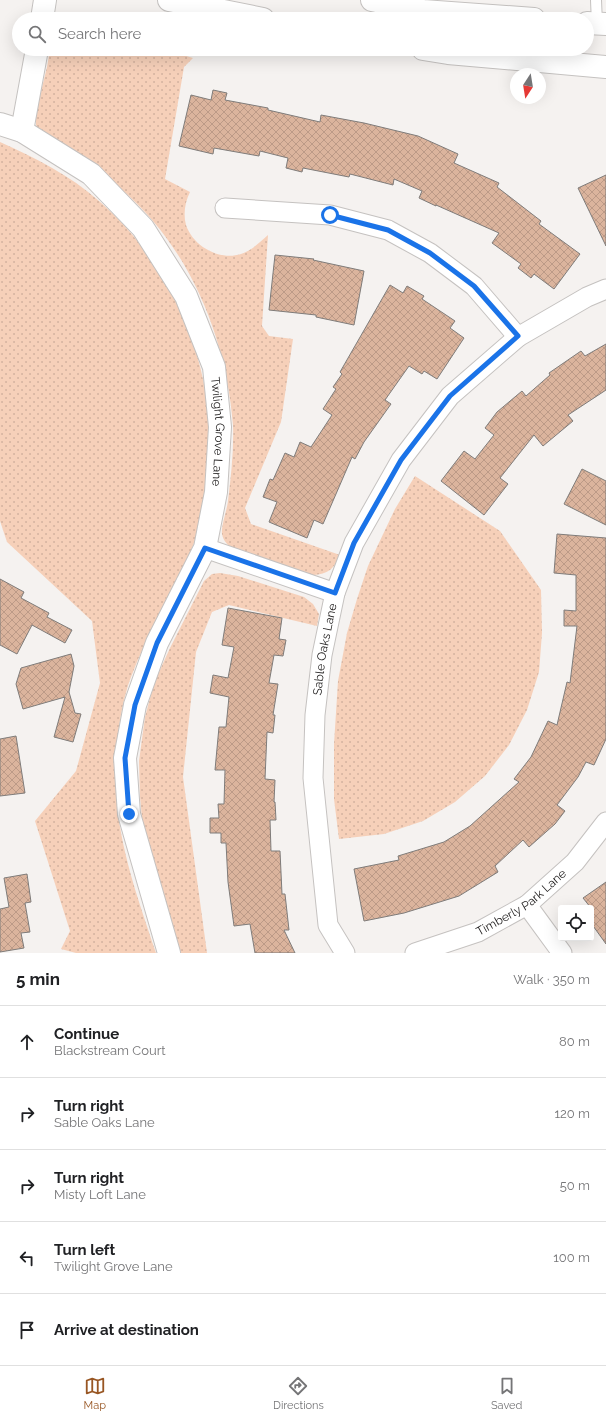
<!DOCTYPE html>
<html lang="en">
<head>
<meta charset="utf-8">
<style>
	body { margin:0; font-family:Raleway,sans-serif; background:#f2f2f2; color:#202124 }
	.controls { position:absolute; right:12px; bottom:12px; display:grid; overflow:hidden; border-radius:4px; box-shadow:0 4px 16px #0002 }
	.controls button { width:36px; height:36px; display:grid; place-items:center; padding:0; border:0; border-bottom:1px solid #e0e0e0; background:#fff; color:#202124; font:20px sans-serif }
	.compass { position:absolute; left:510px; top:68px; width:36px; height:36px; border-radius:50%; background:#fff; box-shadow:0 4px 16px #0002; rotate:192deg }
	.stop { position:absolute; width:12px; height:12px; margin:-9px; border:3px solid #1a73e8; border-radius:50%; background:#fff }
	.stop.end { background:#1a73e8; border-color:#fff; box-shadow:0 1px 4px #0008 }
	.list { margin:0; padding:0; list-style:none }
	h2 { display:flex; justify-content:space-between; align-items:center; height:52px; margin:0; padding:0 16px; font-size:17px }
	h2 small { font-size:13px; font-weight:400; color:#757577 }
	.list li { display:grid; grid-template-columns:26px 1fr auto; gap:12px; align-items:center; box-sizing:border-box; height:72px; padding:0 16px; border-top:1px solid #e0e0e0 }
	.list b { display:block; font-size:15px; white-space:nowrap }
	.list p { margin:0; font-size:13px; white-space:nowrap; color:#757577 }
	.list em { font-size:13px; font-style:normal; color:#757577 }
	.icon { flex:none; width:22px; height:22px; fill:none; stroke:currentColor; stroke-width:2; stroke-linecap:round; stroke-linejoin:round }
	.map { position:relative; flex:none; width:606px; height:953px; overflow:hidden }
	.search { position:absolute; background:#fff; box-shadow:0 4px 16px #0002; left:12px; right:12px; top:12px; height:44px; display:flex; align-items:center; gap:10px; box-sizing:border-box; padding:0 14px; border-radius:22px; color:#757577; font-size:15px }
	.sheet { height:412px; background:#fff }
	nav { display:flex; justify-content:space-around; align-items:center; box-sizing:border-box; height:56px; border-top:1px solid #e0e0e0; background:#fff; font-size:11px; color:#757577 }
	nav a { display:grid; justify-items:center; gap:2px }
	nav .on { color:#985623 }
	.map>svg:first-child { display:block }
	.grass { fill:url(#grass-dots) }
	.building { fill:url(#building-cross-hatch); stroke:#7f7c7a }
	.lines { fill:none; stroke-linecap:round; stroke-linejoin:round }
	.service-casing { stroke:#c5c2c0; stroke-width:12 }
	.minor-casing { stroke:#c5c2c0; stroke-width:21 }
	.tertiary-casing { stroke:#c5c2c0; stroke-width:24 }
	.secondary-casing { stroke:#c5c2c0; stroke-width:24 }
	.service { stroke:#fff; stroke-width:10 }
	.minor { stroke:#fff; stroke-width:19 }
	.tertiary { stroke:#fff; stroke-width:22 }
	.secondary { stroke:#fff; stroke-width:22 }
	.route { stroke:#1a73e8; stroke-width:5 }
	.labels { text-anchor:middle; stroke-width:3; stroke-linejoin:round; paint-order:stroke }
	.street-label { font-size:12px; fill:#232121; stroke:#f5f2f0 }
</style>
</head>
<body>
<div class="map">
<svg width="606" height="953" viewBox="0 0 606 953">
	<defs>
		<pattern id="grass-dots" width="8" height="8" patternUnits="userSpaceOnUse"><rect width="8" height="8" fill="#f6d0b9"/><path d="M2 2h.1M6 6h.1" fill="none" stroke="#d3b29f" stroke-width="1.8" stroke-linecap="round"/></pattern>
		<pattern id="building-cross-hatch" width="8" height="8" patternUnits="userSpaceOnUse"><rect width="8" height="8" fill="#dbb49d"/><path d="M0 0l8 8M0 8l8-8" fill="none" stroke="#bc9a87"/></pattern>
	</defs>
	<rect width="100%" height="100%" fill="#f5f2f0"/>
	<!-- grass -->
	<path class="grass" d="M50,49H163L193,58L184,67L165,179L190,192C185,202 183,214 186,225C193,246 219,261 241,254C251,251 260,242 268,235L262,326L269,336L293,339L281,422L245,508L251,524L340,555C334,569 328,574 313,575L234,551C229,546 223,541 222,534C221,526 227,510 228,501C231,476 234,450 233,425C226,337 190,248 122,190C97,167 69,150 40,133L36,125V112L47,67Z
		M0,142C35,158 70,175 99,201C187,277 230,404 201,516C198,525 197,534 194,543C176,589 148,631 131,677C123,698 119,723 117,745C109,820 133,884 156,953H76L61,949L70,931L35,821L76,771L100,683L92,621L7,542L0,521Z
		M415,476L500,531L541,590L542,633L539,672L527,710L509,745L485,776L455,802L423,821L384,834L339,839L334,799V744L338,681L347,633L357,599L368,566L395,509Z
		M220,573L238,576L304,597L313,604L319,614L317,626L229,605L212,612L196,652L183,777L207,953H180L143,828L140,797L139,761L145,717L154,683L170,648L204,581L212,574Z"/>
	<!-- building -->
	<path class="building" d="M213,90L227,93L225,100L268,108V110L320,122L321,115L364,123L418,136L458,154L454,163L499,183L497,187L541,221L539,224L580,254L554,289L534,274L531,278L518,268L521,264L492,243L499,233L436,205V206L419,198L422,191L394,179L393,185L350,174L349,177L303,168L302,172L286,168L288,158L260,151L259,156L214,148L213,154L179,146L191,95L211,100Z
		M606,175V246L578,188Z
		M275,255L314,259L313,260L364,271L354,325L316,317V315L269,310Z
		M390,285L403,293L407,286L424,296L422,299L455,321L450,328L464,338L437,379L424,371L422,374L409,366L385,400L391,404L364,442L355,459L352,457L323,524L314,520L307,538L269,522L277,502L263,497L270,479L273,480L285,453L294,457L300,442L311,447L332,415L323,409L336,389L333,387L342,374L340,372Z
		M606,344V390L568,415L573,421L543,446L534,435L500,478L508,484L484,515L441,481L464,451L475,459L494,435L485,428L497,412L522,391L526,396L550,375L549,373L581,351L585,356Z
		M582,469L606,481V525L564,504Z
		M557,534L606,538V739L594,765L586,762L578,777L557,805L565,811L555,824L529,847L523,840L495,866L498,872L459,896L404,913L364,921L354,869L399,860L398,856L444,842L470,826L519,782L514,779L531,757L548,721L557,725L567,682L570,683L577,626H564V610L576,611V575L554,573Z
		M0,579L24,592L21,598L49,613L47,617L72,630L65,643L32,625L17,654L0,645Z
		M228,608L282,618L279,639L286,640L283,656L274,655L269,683L278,684L273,715H275L273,733L267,732L265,779L275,780L274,802H275L276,820H270L271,851H280L282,894H285L289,930H284L295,953H255L250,924L234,926L228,882L226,843H221V833H210V818H219L218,804H224L225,770H215L219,727H226L229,697L210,693L213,675L228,678L234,647L222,645Z
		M71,654L74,666L69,692L75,713L81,714L73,742L54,737L65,697L23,709L16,684L21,668Z
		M16,736L25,793L0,796V739Z
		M27,874L31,902L25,903L30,932L21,933L24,948L0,952V909L9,907L4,878Z
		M606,882V944L591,923V908L583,898Z"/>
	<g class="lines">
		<!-- service casing -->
		<g class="service-casing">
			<path id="service" d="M596,0L597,24"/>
		</g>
		<!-- minor casing -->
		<g class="minor-casing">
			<g id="minor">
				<path d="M225,208L330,215L388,230L430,253L474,286L518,337"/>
				<path d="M205,548L335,593"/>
				<path d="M527,905L562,953"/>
				<path id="s1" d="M345,953L328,925L313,778L315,715L322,655L335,593L354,543L401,460L450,396L518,337L587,297L606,289"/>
				<path id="s2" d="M415,953L478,932L527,905L575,862L606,822"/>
			</g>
		</g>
		<!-- tertiary casing -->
		<g class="tertiary-casing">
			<g id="tertiary">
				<path d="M42,19L45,0"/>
				<path id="s3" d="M0,124L22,131L91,174L143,228L186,296L214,367L220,427L216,492L205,548L157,643L135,705L125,758L129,814L169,953"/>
				<path d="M22,131L37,49"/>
			</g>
		</g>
		<!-- secondary casing -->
		<g class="secondary-casing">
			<path id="secondary" d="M169,0L263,19
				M372,0L423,11L534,19
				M587,23L606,24
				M423,49L448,53L606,67"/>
		</g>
		<!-- service -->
		<use href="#service" class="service"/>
		<!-- minor -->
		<use href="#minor" class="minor"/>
		<!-- tertiary -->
		<use href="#tertiary" class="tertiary"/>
		<!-- secondary -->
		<use href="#secondary" class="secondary"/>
	</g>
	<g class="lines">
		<!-- route -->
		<path class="route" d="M129,814L125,758L135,705L157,643L205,548L335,593L354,543L401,460L450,396L518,336L474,286L430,253L388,230L330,215"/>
	</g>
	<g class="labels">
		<!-- street labels -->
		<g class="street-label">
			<text dy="4" stroke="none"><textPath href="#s3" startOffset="401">Twilight Grove Lane</textPath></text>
			<text dy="4" stroke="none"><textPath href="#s1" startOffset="310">Sable Oaks Lane</textPath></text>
			<text dy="4" stroke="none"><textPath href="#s2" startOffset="119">Timberly Park Lane</textPath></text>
		</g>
	</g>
</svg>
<div class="controls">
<button><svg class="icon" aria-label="locate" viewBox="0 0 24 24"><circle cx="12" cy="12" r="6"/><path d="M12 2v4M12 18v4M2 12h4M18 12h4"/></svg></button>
</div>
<svg class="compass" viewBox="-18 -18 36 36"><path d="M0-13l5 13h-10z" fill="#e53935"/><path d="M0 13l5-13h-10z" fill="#757577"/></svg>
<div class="stop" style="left:330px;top:215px"></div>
<div class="stop end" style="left:129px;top:814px"></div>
<div class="search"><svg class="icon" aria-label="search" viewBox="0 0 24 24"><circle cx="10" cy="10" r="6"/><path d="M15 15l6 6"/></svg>Search here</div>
</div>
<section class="sheet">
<h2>5 min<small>Walk · 350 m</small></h2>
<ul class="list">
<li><svg class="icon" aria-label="ahead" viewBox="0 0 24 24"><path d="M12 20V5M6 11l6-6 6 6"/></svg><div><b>Continue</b><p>Blackstream Court</p></div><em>80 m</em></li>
<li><svg class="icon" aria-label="right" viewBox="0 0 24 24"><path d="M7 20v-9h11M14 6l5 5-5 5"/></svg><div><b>Turn right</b><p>Sable Oaks Lane</p></div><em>120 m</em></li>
<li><svg class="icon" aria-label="right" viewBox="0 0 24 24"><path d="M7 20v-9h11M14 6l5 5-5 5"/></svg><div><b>Turn right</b><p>Misty Loft Lane</p></div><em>50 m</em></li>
<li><svg class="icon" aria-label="left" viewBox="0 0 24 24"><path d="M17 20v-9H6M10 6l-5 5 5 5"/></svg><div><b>Turn left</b><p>Twilight Grove Lane</p></div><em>100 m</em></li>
<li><svg class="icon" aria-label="arrive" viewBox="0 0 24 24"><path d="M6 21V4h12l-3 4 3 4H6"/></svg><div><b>Arrive at destination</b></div></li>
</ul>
</section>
<nav>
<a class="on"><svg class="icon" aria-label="map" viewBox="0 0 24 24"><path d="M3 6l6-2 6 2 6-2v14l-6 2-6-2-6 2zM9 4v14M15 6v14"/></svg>Map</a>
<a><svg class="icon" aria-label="directions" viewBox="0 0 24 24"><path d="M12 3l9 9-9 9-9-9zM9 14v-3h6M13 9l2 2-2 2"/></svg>Directions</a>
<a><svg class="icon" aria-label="saved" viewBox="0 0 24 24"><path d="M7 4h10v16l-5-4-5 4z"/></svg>Saved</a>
</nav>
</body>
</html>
